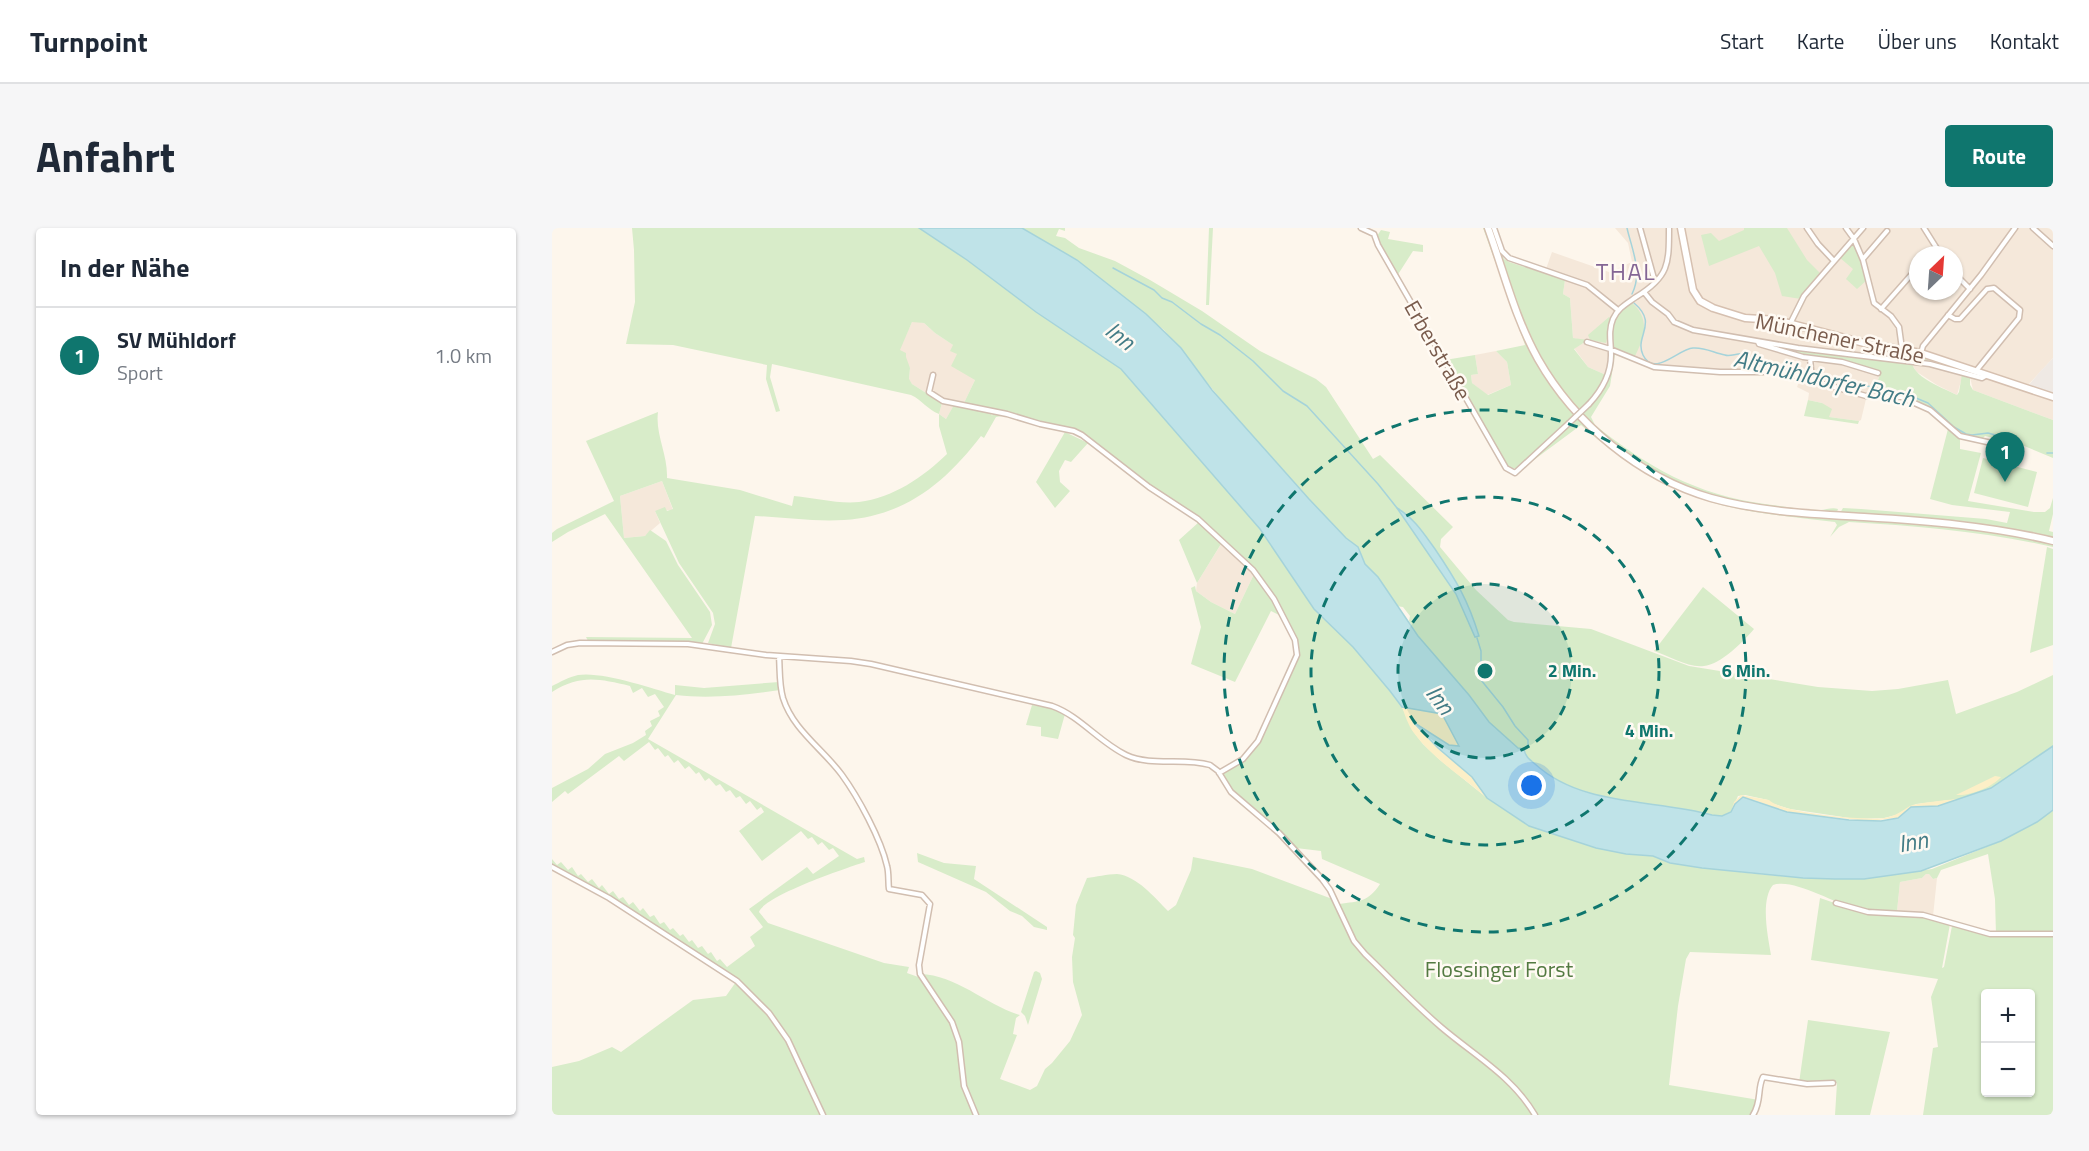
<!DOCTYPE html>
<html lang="de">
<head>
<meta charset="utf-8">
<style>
	body { margin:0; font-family:"Titillium Web",sans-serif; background:#f6f6f7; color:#1f2937 }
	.controls { position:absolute; right:18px; bottom:18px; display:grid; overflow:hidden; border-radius:6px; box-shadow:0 2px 4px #0004 }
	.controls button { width:54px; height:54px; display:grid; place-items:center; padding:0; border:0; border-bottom:2px solid #e0e1e3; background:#fff; color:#1f2937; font:30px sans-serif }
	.compass { position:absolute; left:1357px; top:18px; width:54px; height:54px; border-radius:50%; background:#fff; box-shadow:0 2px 4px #0004; rotate:25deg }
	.you { position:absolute; left:980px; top:558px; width:21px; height:21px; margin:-15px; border:4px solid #fff; border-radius:50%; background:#1a73e8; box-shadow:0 0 0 9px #1a73e833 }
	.badge { display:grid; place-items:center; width:39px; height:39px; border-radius:50%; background:#0f766e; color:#fff; font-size:20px; font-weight:700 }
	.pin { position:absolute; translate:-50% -50px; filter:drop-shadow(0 2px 3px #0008) }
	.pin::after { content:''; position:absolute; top:32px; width:21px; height:18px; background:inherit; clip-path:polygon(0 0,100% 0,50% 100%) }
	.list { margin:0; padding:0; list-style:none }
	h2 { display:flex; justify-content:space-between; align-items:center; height:78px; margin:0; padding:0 24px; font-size:26px }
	h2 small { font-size:20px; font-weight:400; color:#747a83 }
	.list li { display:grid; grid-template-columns:39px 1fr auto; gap:18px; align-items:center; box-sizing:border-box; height:96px; padding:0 24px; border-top:2px solid #e0e1e3 }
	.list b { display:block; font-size:22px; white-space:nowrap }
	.list p { margin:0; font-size:20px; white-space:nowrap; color:#747a83 }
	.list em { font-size:20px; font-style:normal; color:#747a83 }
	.map { position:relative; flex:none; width:1501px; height:887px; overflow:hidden; border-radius:6px }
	header { display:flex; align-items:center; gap:36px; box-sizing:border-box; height:84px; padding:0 30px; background:#fff; border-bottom:2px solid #e0e1e3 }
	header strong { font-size:28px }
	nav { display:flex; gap:33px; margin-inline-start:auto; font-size:21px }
	.intro { display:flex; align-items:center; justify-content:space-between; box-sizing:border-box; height:144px; padding:0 36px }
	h1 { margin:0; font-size:42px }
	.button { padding:15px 27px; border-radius:6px; background:#0f766e; color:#fff; font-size:21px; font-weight:700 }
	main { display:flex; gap:36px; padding:0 36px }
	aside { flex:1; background:#fff; border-radius:6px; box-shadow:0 2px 4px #0004 }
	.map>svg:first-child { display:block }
	.residential { fill:#f5e8da; fill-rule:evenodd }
	.industrial { fill:#efe9e4 }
	.green { fill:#d8ecc9; fill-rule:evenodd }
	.sand { fill:#fcefc7 }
	.water { fill:#bfe3e8; stroke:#a5d3da; stroke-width:1.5 }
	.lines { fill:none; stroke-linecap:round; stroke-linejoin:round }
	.stream { stroke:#a5d3da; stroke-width:1.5 }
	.street-casing { stroke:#d1beb0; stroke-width:7 }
	.secondary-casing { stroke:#d6c0b0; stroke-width:9 }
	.street { stroke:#fff; stroke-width:4 }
	.secondary { stroke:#fff; stroke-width:6 }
	.street-bridge-casing { stroke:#d1beb0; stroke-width:7; stroke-linecap:butt }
	.street-bridge { stroke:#fff; stroke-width:4 }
	.ring { fill:none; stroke:#0f766e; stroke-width:3; stroke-dasharray:10 8 }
	.labels { text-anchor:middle; stroke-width:5; stroke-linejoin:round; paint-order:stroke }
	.street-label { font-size:22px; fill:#7a5c4d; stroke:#fffaf3 }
	.park-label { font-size:22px; fill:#537a41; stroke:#fffaf3 }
	.neighbourhood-label { font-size:24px; letter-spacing:1.5px; fill:#846695; stroke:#fffaf3 }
	.water-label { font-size:24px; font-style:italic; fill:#437c86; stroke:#fffaf3 }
	.centre { fill:#0f766e; stroke:#fffaf3; stroke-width:3 }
	.ring-label { font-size:18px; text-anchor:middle; font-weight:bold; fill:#0f766e; stroke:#fffaf3; stroke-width:5; stroke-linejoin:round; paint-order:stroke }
</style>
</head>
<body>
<header>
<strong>Turnpoint</strong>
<nav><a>Start</a><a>Karte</a><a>Über uns</a><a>Kontakt</a></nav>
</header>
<div class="intro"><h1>Anfahrt</h1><a class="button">Route</a></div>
<main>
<aside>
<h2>In der Nähe<small></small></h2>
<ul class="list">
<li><span class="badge">1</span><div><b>SV Mühldorf</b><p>Sport</p></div><em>1.0 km</em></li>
</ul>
</aside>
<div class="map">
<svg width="1501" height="887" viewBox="0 0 1501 887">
	<rect width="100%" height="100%" fill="#fdf6ec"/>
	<!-- residential -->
	<path class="residential" d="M1063,0H1501V130L1476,157L1501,166V192L1421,162L1418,149L1411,146L1405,167L1385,157L1365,144L1359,136L1337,134L1329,144L1320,168L1314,171L1309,192L1307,193L1277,189L1270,175L1256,172L1257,165L1245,159L1248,151L1234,146L1140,144L1101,141L1085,135L1079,129L1060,117L1062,121L1059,143L1054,147L1036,139L1022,120L1035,113L1021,110L1018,70L1011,66L1013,52L994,46V41L1000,24L1057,44L1080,34L1076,15ZM1366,27H1402V63H1366Z
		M364,93L372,95L383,105L401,117L405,126L423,152L412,175L403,176L394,191L387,186L390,175L360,156L357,152L358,140L347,122L360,94Z
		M944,123L955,134L959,157L935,167L920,155L919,147L926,146L923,127Z
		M110,253L121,282L103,283L108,295L93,308L72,310L68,268Z
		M671,313L703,344L683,386L659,374L644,363L645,355Z
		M1374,646H1377L1381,651L1385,650L1381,688L1345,683L1348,654L1370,650Z"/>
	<!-- industrial -->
	<path class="industrial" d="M1501,130V166L1476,158L1486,146Z"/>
	<!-- green -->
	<path class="green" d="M80,0H367L415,32L484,84L569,141L708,301L762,381L801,419L838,463L850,479L861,503L871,516L888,532L935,570L977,598L1074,626L1101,628L1118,635L1196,645L1251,650L1312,651L1380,641L1449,613L1485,594L1501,582V705L1444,706L1443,671L1436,626L1389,642L1385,650L1381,651L1377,646H1374L1370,650L1348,654L1345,683C1330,683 1316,684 1302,680C1282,675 1241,650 1221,657C1208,672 1216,709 1219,727L1138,724L1134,731L1126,778L1117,857L1207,872L1200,887H0V839L27,833L60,819L69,824L141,772L174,768L186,751L58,669L0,637V631L5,637L9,634L16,642L20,639L26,648L29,646L36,654L40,651L47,660L50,657L57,666L61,663L67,671L71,669L77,677L81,674L88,683L91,680L98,689L102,687L108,696L112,694L118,702L121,700L128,708L131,706L137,714L140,712L146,720L150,718L156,726L159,724L165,733L168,731L175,739L203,718L198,709L211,699L197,681L255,639L261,646L287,628L281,620L277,622L270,614L266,617L260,609L256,611L249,603L210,633L187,603L212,584L209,579L205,582L198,573L194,576L188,568L184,570L178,562L174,564L168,556L164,558L157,550L153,553L147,544L144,546L137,538L133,541L126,532L122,535L116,527L113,529L106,520L103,522L97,514L72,533L67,528L16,566L13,563L0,574V560L36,541L53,526L81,515L94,507L93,503L100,498L98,493L108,488L106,483L112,479L103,466L96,469L90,460L81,465L78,458C47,451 29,446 0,464V458C8,454 17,449 26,447C49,443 99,460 123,467V457L152,460L227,454L228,462C194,467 158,471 124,467L96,511L305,631L312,629L313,634C294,640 212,668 207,684L216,695L332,735L357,739L355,745L369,750L368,746C405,747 434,777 468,787L464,790L461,806L465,807L448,851L478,862L485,858L493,841L500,835L518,813L530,787L521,754L520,729L523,710L521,707L524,677L535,650C544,649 555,646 565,646C585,648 602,669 616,683L624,677L639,642L641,629L700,641L783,672L787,676C808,673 816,674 828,656L770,631L769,623L744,620L730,606L727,605L679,564L667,545L681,537L705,516L745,433L747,419L733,393L731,394L727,387L719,383L683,454L639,436L649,399L639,360L643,358L644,363L659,374L683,386L703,344L651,293L603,263L525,205L444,182L412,175L423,152L399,138L405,126L398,123L401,117L383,105L372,95L360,94L348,122L354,125V129L358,140L357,151L360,156L390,175L387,186L394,191L402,177L439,185L440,188L441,185L450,188L444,189L432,210L429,208C393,255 353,288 292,292C262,294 232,289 203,288L179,420L156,415L163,396L161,385L127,335L103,283L113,279L115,283L121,281L110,253L68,268L72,310L93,308L98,302L114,313L126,337L158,384L160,397L150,416L36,413L34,409L140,410L53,286L16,304L0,314V305L5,301L62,273L34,213L106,184C103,206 116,227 115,250L188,262L240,278L242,268C263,270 286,276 307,274C341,270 371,249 395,226L387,198V186C376,182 370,172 359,167L220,136L218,149L228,183L224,184L214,151L215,137L121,117L74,116L83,74L82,22Z
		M470,0H513V3L507,1L504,8L513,10L527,20L563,33L598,52L650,83L708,123L764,151L774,159L821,231L828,227L901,299L889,311L888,319L924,362L956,392L962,394L1039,401L1137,438L1266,459L1320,463L1346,461L1396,452L1404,486L1465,464L1501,447V518L1439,560L1408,571L1364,576L1344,587L1332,590L1304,591L1238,581L1219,575L1216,572L1193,567L1186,568L1179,584L1170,588L1160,587C1102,571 1030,579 983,536C977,531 973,528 972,521L966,520L937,494L917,467L866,408L857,393L858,388L851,379L844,378L826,349L813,336L806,319L794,310L757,271L680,185L612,102L525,32Z
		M657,0H661L657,77H654Z
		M931,0H933L961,84L1005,164L1076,232L1164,273L1453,305L1501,316V319C1434,304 1366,298 1297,294L1287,299L1278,309L1285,297L1283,294C1249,290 1215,287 1182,280C1123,268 1073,236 1029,197L963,246L965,241L956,239L949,231L893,132L923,127L926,146L919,147L920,155L936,167L959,157L955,134L944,123L973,117Z
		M938,0H941L952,31L957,34L1013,52L1011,66L1018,70L1021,110L1036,112L1022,121L1036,139L1054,147L1048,160L1026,183C1012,167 999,149 988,130C965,91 953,43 938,0Z
		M1192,0H1235L1255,32L1269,46L1249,71L1230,68L1223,45L1207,18L1157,38L1149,7L1159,5L1167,13L1192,2Z
		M829,2L838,4L836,11L871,17V24L861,23L845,48L826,14L825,8Z
		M1299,15H1302L1315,52L1305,61L1294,51L1301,41L1287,29Z
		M1080,75C1098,90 1093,109 1083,128L1079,129L1062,121C1053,104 1063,81 1080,75Z
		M1057,89L1059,91L1054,115L1038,112L1036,107Z
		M1211,116L1253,124L1360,136C1365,151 1391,160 1405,167L1407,164L1410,146L1418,149V157L1421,162L1501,192V230L1470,217L1433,208L1430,211L1411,208L1372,177L1353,170L1320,168L1329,144L1299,135L1248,127Z
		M1349,123L1371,129L1392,137L1352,132L1343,127Z
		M1061,126H1063L1058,158L1039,189L1043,197C1095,239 1145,267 1213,276C1231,278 1250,282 1268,282C1274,282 1280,279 1286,281L1285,284C1270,286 1254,283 1239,281C1150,274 1094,246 1030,186C1053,164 1055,156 1061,126Z
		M1256,172L1270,175L1280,181L1277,189L1307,193L1306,196L1252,188Z
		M1396,201L1408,211V221L1429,225L1416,273L1482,284H1493L1498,280L1501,270V286L1497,303L1501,304V310L1429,296L1288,285L1291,280L1309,281L1434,291L1455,295L1458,284L1400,277L1378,271Z
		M513,204L536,215L519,234L513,232L507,243L508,254L518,263L503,280L484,254Z
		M1442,217L1460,222L1457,232L1439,228Z
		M1431,230L1485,244L1476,279L1422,265Z
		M647,294L669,316L645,355L627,312Z
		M1495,319L1501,321V417L1478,425Z
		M1151,359L1202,401C1192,413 1168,437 1152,438C1136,440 1117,428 1102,423Z
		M480,477L499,480L513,486L506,511L489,508V499L474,497Z
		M365,625L392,635L424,638L422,651L495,699V702L482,699L470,688L458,683L434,664L366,634Z
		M1268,670L1309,684L1365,687L1398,696L1390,740L1392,739L1400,698L1444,708L1501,707V887H1371L1381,820L1386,819L1379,769L1386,751L1259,732ZM1434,766H1478V864H1434Z
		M484,743L488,745L490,751L476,797L473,788L469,784L482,744Z
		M1256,792L1338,804L1318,887H1283L1285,855H1247Z"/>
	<!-- sand -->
	<path class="sand" d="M850,479L890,485L908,519L897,517L864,496L886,520L920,549L935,570C911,549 881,531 862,505C856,497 853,487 850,479Z
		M1443,548L1449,549C1440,559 1419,568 1404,567Z
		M1189,567L1217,572C1228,585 1315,593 1333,590C1343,588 1350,583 1358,578C1364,575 1401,571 1408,571L1386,578L1360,579L1346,590L1315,593L1235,584L1202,572H1187L1179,584L1182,574Z"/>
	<!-- water -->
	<path class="water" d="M367,0H470L525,32L594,86L629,120L660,162L757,271L794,310L806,319L813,336L826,349L866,408L917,467L937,494L966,520L972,521C973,528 977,531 983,536C1030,579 1102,571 1160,587L1170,588L1179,584L1183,576L1191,569L1235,584L1297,592L1329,593L1346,590L1359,579L1386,578L1439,560L1501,518V582L1485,594L1449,613L1369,643L1312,651H1283L1251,650L1150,640L1118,635L1101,628L1074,626L1044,620L977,598L935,570L920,549L886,520L861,494L897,517L907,518L890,486L850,479L838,463L801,419L762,381L708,301L569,141L484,84L415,32Z
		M845,280C862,290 872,306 883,321C904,352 916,372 927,408L923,409L904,366Z"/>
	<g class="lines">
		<!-- stream -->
		<path class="stream" d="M1075,0C1080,22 1091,44 1080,66
			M561,40L602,62L610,70L620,74L649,96L668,107L701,133L731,163L755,178L826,256L845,280
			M1082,75C1107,96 1082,108 1091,127C1102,150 1126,121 1141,120C1153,119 1162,125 1173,127C1178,129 1185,125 1191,126L1204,137L1237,141L1303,159L1315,158L1352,165L1376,175L1402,199L1414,206L1420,207L1436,205L1458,211H1467
			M1495,225H1501
			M925,410L929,423V452L951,479L963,498L976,512V517L972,521"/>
		<!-- street casing -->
		<g class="street-casing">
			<path id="street" d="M809,0L822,6L826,17L954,240L963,245L1016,196
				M942,0L950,23L957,30L1035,57L1066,82
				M1088,0L1103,54
				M1255,0L1266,16L1282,33
				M1294,0L1302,11L1311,32L1322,75L1339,88L1347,99L1350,121
				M1372,0L1389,27
				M1481,0L1501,18
				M1311,31L1335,3
				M1402,45L1418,61
				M1092,64L1100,74L1116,86L1122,94L1141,102L1246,120L1378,136L1430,150L1435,147
				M1329,81L1366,39
				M1396,87L1403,91H1408L1435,61L1442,60L1468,82L1467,90L1424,143
				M1238,96L1252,68L1311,0
				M1035,114L1058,121L1102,139L1168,144H1230L1314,168L1349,169L1378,182L1408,208L1462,220
				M1206,114L1207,116L1251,129L1290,134L1326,145
				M1369,125L1371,118L1429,47L1463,0
				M1258,130L1260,153
				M381,147L377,164L391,173L455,186L488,196L522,203L530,207L597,259L646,291L701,342L722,371L743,412L745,427L706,513L691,531L667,545
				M1037,176C1050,162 1059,147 1059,127C1059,114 1056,103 1061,91C1066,80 1074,76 1084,69C1117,49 1117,36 1117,0
				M0,424L15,417L28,415L136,416L214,427L299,433L319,436L500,478C528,488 547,514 574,527C600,539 631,529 658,537L666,543L679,564L727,605L770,651L778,662L802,713L813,726C838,750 862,776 889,799C923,828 960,848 983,887
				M227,428C228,442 227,456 231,470C241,502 271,521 290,547C306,569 329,611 335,638C337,645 336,654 337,661L370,667L378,676L367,737L368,746L400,794L407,814L412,858L424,887
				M0,639L57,670L185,753L217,785L236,812L271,887
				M1284,675L1316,684L1371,687L1438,706H1501
				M1201,887C1210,873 1205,861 1211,849L1255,856L1281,855"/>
		</g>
		<!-- secondary casing -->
		<g class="secondary-casing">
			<path id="secondary" d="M936,0C952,44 963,90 986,131C1023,196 1087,249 1159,270C1209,284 1261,286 1312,289C1376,293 1439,298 1501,313
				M1129,0L1141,62L1148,73L1161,80L1193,90L1225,92L1316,116L1369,125L1501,169"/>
		</g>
		<!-- street -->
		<use href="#street" class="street"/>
		<!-- secondary -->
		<use href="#secondary" class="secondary"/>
		<!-- street-bridge casing -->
		<g class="street-bridge-casing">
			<path id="street-bridge" d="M1016,196L1037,176"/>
		</g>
		<!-- street-bridge -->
		<use href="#street-bridge" class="street-bridge"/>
	</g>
	<!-- distance rings -->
	<circle cx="933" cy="443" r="87" fill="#0f766e" fill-opacity=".12"/>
	<g class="ring">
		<circle cx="933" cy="443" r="87"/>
		<circle cx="933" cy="443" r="174"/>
		<circle cx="933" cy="443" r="261"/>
	</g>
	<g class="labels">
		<!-- street labels -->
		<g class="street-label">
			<text transform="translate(1288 110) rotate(12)" y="8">Münchener Straße</text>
			<text transform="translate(886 122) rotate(60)" y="8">Erberstraße</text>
		</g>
		<!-- park labels -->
		<g class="park-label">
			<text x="947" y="749">Flossinger Forst</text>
		</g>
		<!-- neighbourhood labels -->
		<g class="neighbourhood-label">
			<text x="1074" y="52">THAL</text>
		</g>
		<!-- water labels -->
		<g class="water-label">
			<text transform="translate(568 108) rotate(38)" y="8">Inn</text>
			<text transform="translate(1272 151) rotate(13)" y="8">Altmühldorfer Bach</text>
			<text transform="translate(888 472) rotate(53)" y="8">Inn</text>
			<text transform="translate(1361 614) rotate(-10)" y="8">Inn</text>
		</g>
	</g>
	<circle cx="933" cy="443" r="9" class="centre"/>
	<g class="ring-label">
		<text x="1020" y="449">2 Min.</text>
		<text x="1194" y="449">6 Min.</text>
		<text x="1097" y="509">4 Min.</text>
	</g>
</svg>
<div class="controls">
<button>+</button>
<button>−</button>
</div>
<svg class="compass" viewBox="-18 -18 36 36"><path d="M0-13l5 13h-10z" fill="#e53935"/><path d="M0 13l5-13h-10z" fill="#747a83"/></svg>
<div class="you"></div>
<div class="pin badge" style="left:1453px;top:254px">1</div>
</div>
</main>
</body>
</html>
